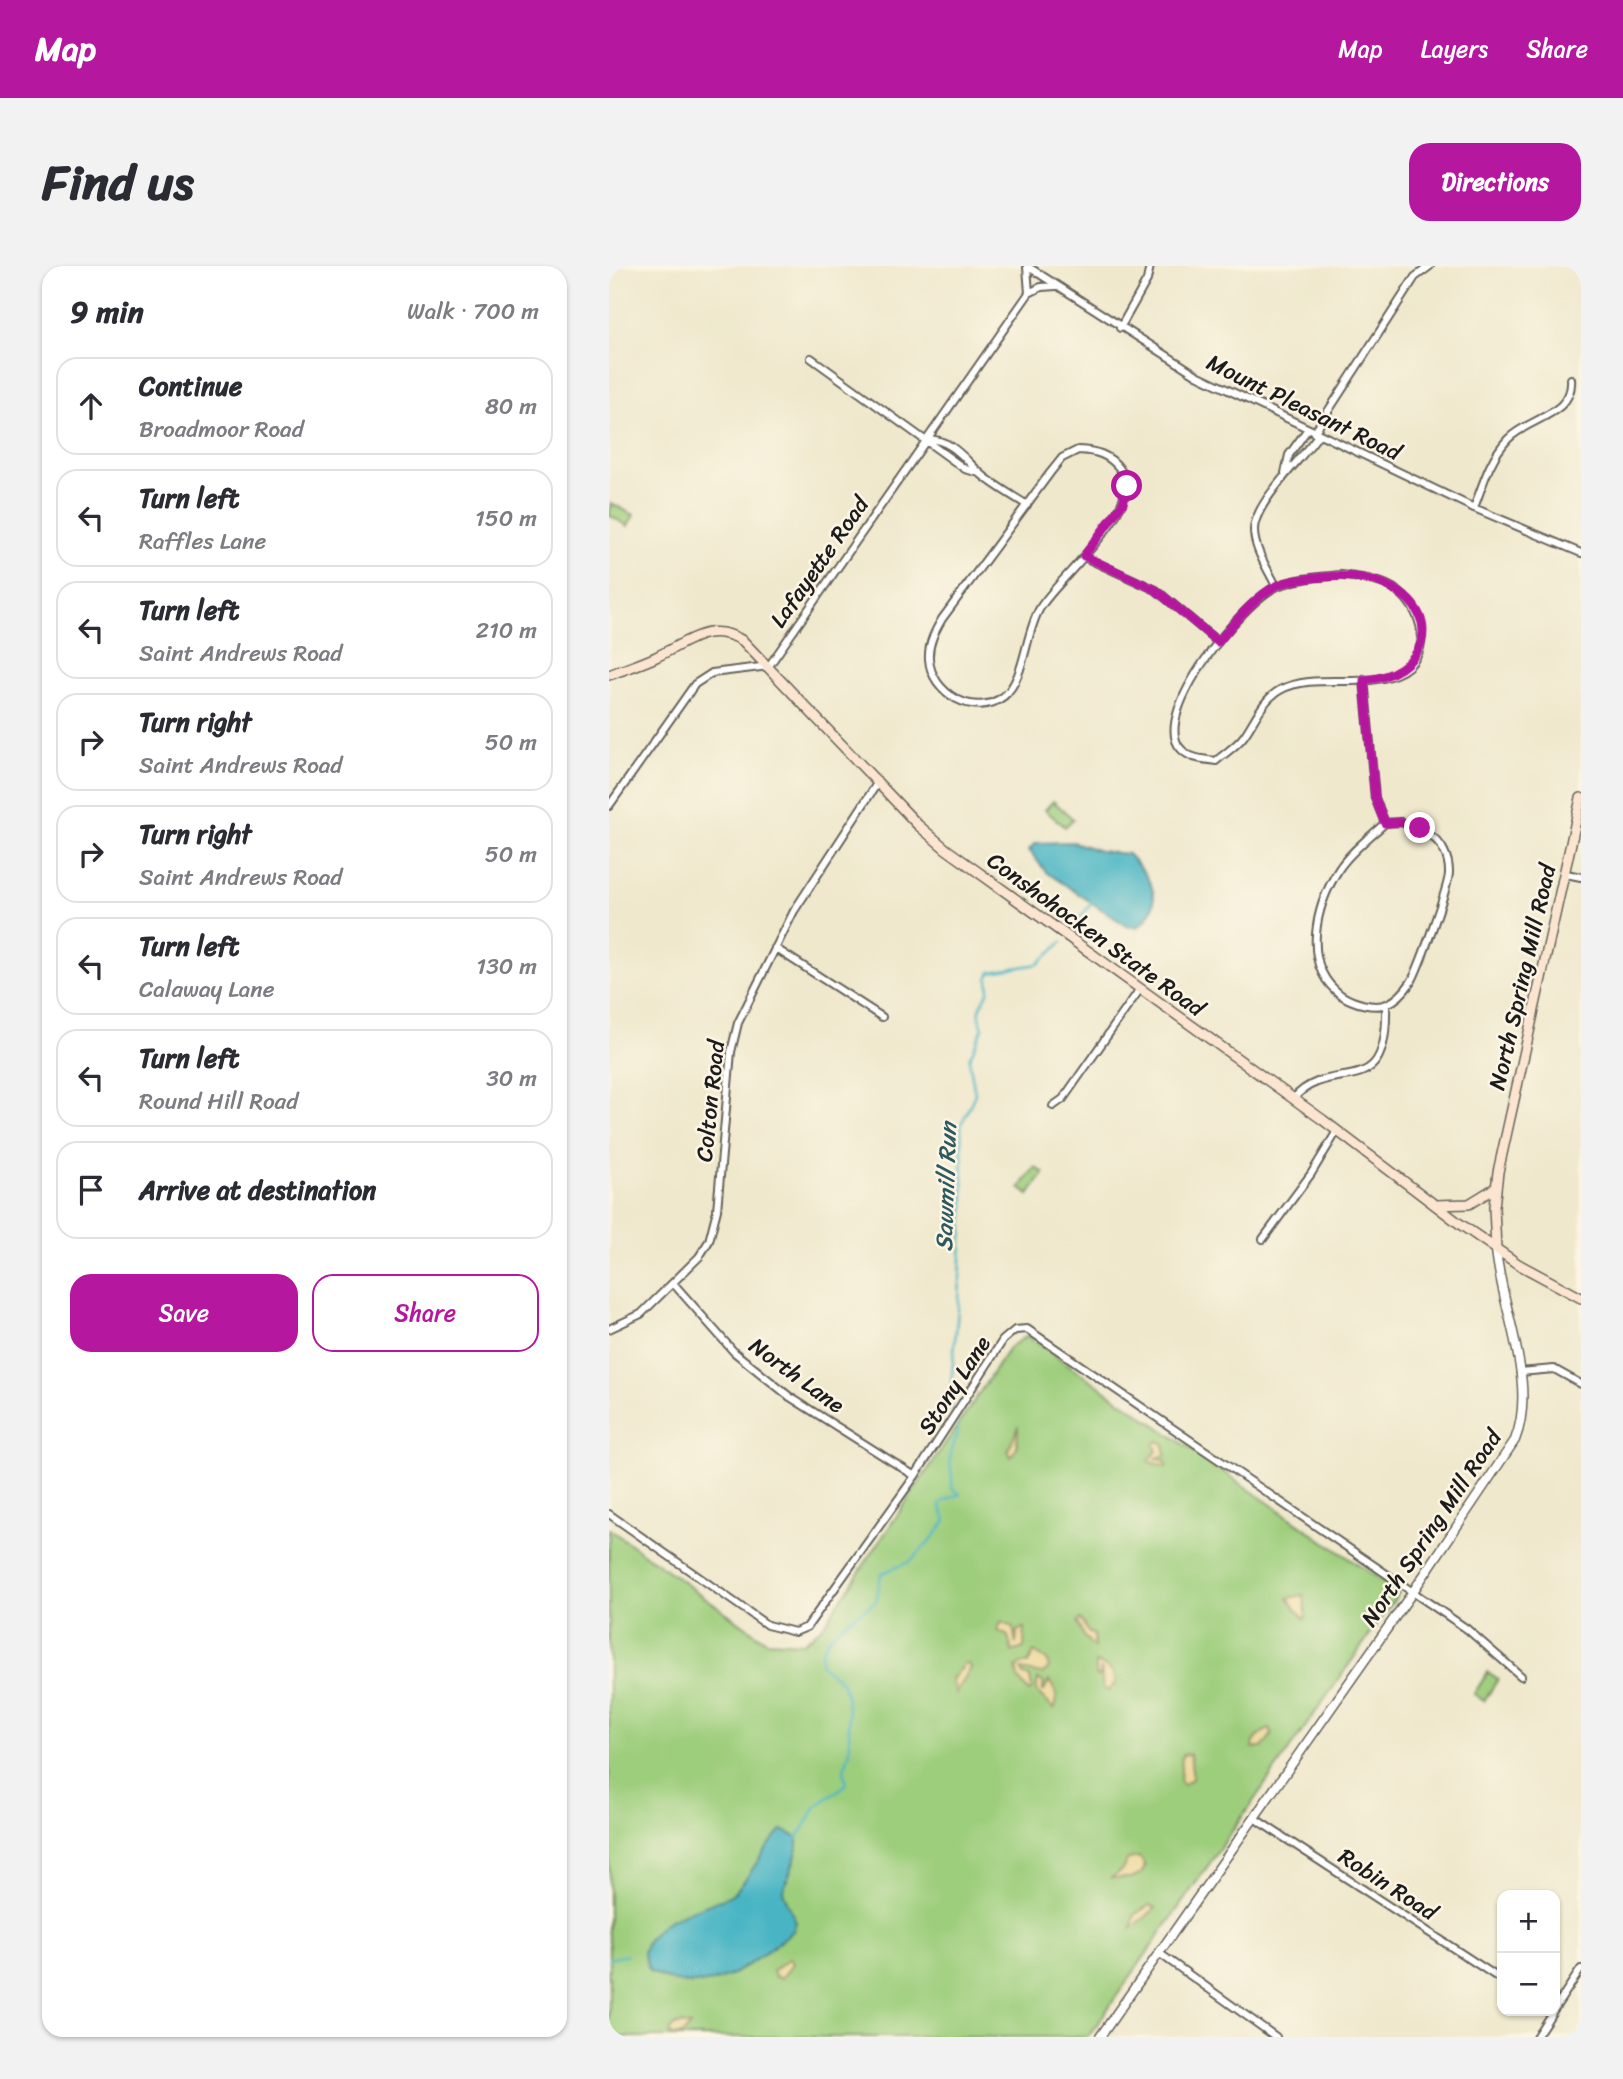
<!DOCTYPE html>
<html lang="en">
<head>
<meta charset="utf-8">
<style>
	body { margin:0; font-family:Sriracha,sans-serif; background:#f2f2f3; color:#2b2b33 }
	.controls { position:absolute; right:21px; bottom:21px; display:grid; overflow:hidden; border-radius:14px; box-shadow:0 2px 5px #0004 }
	.controls button { width:63px; height:63px; display:grid; place-items:center; padding:0; border:0; border-bottom:2px solid #e1e1e2; background:#fff; color:#2b2b33; font:35px sans-serif }
	.stop { position:absolute; width:21px; height:21px; margin:-16px; border:5px solid #b5179e; border-radius:50%; background:#fff }
	.stop.end { background:#b5179e; border-color:#fff; box-shadow:0 2px 7px #0008 }
	.list { margin:0; padding:0; list-style:none }
	h2 { display:flex; justify-content:space-between; align-items:center; height:91px; margin:0; padding:0 28px; font-size:30px }
	h2 small { font-size:23px; font-weight:400; color:#7c7c81 }
	.list li { display:grid; grid-template-columns:46px 1fr auto; gap:21px; align-items:center; box-sizing:border-box; height:98px; margin:0 14px 14px; padding:0 14px; border:2px solid #e1e1e2; border-radius:21px }
	.list b { display:block; font-size:26px; white-space:nowrap }
	.list p { margin:0; font-size:23px; white-space:nowrap; color:#7c7c81 }
	.list em { font-size:23px; font-style:normal; color:#7c7c81 }
	.actions { display:flex; gap:14px; padding:21px 28px }
	.actions a { flex:1; padding:16px 0; border:2px solid #b5179e; border-radius:21px; text-align:center; font-size:24px; color:#b5179e }
	.actions .main { background:#b5179e; color:#fff }
	.icon { flex:none; width:38px; height:38px; fill:none; stroke:currentColor; stroke-width:2; stroke-linecap:round; stroke-linejoin:round }
	.map { position:relative; flex:none; width:972px; height:1771px; overflow:hidden; border-radius:21px }
	header { display:flex; align-items:center; gap:42px; box-sizing:border-box; height:98px; padding:0 35px; background:#b5179e; color:#fff }
	header strong { font-size:33px }
	nav { display:flex; gap:38px; margin-inline-start:auto; font-size:24px }
	.intro { display:flex; align-items:center; justify-content:space-between; box-sizing:border-box; height:168px; padding:0 42px }
	h1 { margin:0; font-size:49px }
	.button { padding:18px 32px; border-radius:21px; background:#b5179e; color:#fff; font-size:24px; font-weight:700 }
	main { display:flex; gap:42px; padding:0 42px }
	aside { flex:1; background:#fff; border-radius:21px; box-shadow:0 2px 5px #0004 }
	.map>svg:first-child { display:block }
	.green { fill:#9dce7c; stroke:#5c754c; stroke-width:2 }
	.sand { fill:#eeda9e; stroke:#857b5d; stroke-width:2 }
	.water { fill:#48b5c4; stroke:#326870; stroke-width:2 }
	.lines { fill:none; stroke-linecap:round; stroke-linejoin:round }
	.stream { stroke:#48b5c4; stroke-width:2.5 }
	.minor-casing { stroke:#66635a; stroke-width:10 }
	.tertiary-casing { stroke:#66635a; stroke-width:11 }
	.secondary-casing { stroke:#66635a; stroke-width:12 }
	.minor { stroke:#fff; stroke-width:6 }
	.tertiary { stroke:#fff; stroke-width:8 }
	.secondary { stroke:#fce5d0; stroke-width:9 }
	.route { stroke:#b5179e; stroke-width:9 }
	.labels { text-anchor:middle; stroke-width:5; stroke-linejoin:round; paint-order:stroke }
	.street-label { font-size:23px; fill:#1c1c1c; stroke:#fcf5e5 }
	.water-label { font-size:24px; font-style:italic; fill:#2e595f; stroke:#fcf5e5 }
</style>
</head>
<body>
<header>
<strong>Map</strong>
<nav><a>Map</a><a>Layers</a><a>Share</a></nav>
</header>
<div class="intro"><h1>Find us</h1><a class="button">Directions</a></div>
<main>
<aside>
<h2>9 min<small>Walk · 700 m</small></h2>
<ul class="list">
<li><svg class="icon" aria-label="ahead" viewBox="0 0 24 24"><path d="M12 20V5M6 11l6-6 6 6"/></svg><div><b>Continue</b><p>Broadmoor Road</p></div><em>80 m</em></li>
<li><svg class="icon" aria-label="left" viewBox="0 0 24 24"><path d="M17 20v-9H6M10 6l-5 5 5 5"/></svg><div><b>Turn left</b><p>Raffles Lane</p></div><em>150 m</em></li>
<li><svg class="icon" aria-label="left" viewBox="0 0 24 24"><path d="M17 20v-9H6M10 6l-5 5 5 5"/></svg><div><b>Turn left</b><p>Saint Andrews Road</p></div><em>210 m</em></li>
<li><svg class="icon" aria-label="right" viewBox="0 0 24 24"><path d="M7 20v-9h11M14 6l5 5-5 5"/></svg><div><b>Turn right</b><p>Saint Andrews Road</p></div><em>50 m</em></li>
<li><svg class="icon" aria-label="right" viewBox="0 0 24 24"><path d="M7 20v-9h11M14 6l5 5-5 5"/></svg><div><b>Turn right</b><p>Saint Andrews Road</p></div><em>50 m</em></li>
<li><svg class="icon" aria-label="left" viewBox="0 0 24 24"><path d="M17 20v-9H6M10 6l-5 5 5 5"/></svg><div><b>Turn left</b><p>Calaway Lane</p></div><em>130 m</em></li>
<li><svg class="icon" aria-label="left" viewBox="0 0 24 24"><path d="M17 20v-9H6M10 6l-5 5 5 5"/></svg><div><b>Turn left</b><p>Round Hill Road</p></div><em>30 m</em></li>
<li><svg class="icon" aria-label="arrive" viewBox="0 0 24 24"><path d="M6 21V4h12l-3 4 3 4H6"/></svg><div><b>Arrive at destination</b></div></li>
</ul>
<div class="actions"><a class="main">Save</a><a>Share</a></div>
</aside>
<div class="map">
<svg width="972" height="1771" viewBox="0 0 972 1771">
	<rect width="100%" height="100%" fill="#fcf5e5"/>
	<filter id="ink" filterUnits="userSpaceOnUse"><feTurbulence type="fractalNoise" baseFrequency=".0143" numOctaves="2"/><feDisplacementMap in="SourceGraphic" scale="14" xChannelSelector="R" yChannelSelector="G"/><feConvolveMatrix kernelMatrix="1 2 1 2 8 2 1 2 1" color-interpolation-filters="sRGB"/></filter>
	<filter id="wash" filterUnits="userSpaceOnUse"><feTurbulence type="fractalNoise" baseFrequency=".00686" numOctaves="4" result="noise"/><feDisplacementMap in="SourceGraphic" scale="28" xChannelSelector="R" yChannelSelector="G"/><feGaussianBlur stdDeviation="1.57" result="paint"/><feColorMatrix in="noise" values="0 0 0 0 0 0 0 0 0 0 0 0 0 0 0 0 0 1.4 0 .05"/><feComposite in="paint" operator="in"/></filter>
	<g filter="url(#wash)">
		<rect width="100%" height="100%" fill="#efe8cc"/>
		<!-- green -->
		<path class="green" d="M2,237L25,249L19,260L0,249Z
			M444,535L464,553L456,561L436,544Z
			M426,901L435,907L420,929L411,922Z
			M418,1070L790,1327L479,1771H0V1263L157,1375L194,1377L214,1360L401,1081Z
			M879,1406L889,1413L875,1435L865,1428Z"/>
		<!-- sand -->
		<path class="sand" d="M409,1160L408,1181L402,1191L399,1185Z
			M549,1175L555,1178L557,1189L548,1192L557,1195V1201L539,1195L548,1185L545,1178Z
			M695,1329L697,1351L695,1353L679,1332Z
			M471,1353L479,1366L485,1369V1381L474,1370L468,1356Z
			M392,1356L404,1361L407,1378L408,1365L416,1362L415,1382L403,1386L399,1370L389,1365Z
			M425,1386L438,1394L440,1402L433,1408L412,1404L414,1409L421,1411L423,1423L420,1426L409,1412L407,1402L412,1398H419Z
			M487,1397C500,1400 506,1405 507,1417L499,1425L494,1421L492,1402L490,1411L487,1410Z
			M356,1398L361,1399L362,1402L347,1427L343,1413Z
			M429,1413L434,1416V1426L440,1415C446,1423 451,1433 445,1443L427,1425Z
			M661,1463L663,1468L653,1482H644C644,1474 653,1465 661,1463Z
			M581,1488L584,1512L574,1519L571,1515L573,1489Z
			M531,1591L536,1600L533,1607L522,1612H502L513,1604L519,1593Z
			M541,1639L547,1642L522,1663L526,1648Z
			M181,1692L184,1697L173,1712L167,1711L164,1705Z
			M71,1758L81,1760L73,1769L63,1770L60,1767L63,1761Z"/>
		<!-- water -->
		<path class="water" d="M464,576L491,585L519,588C540,610 560,636 529,661L518,660L437,606L420,584L426,577Z
			M173,1564L188,1571V1586L174,1626L187,1656L184,1665C136,1702 100,1738 40,1705L34,1686C45,1647 93,1646 123,1628C135,1621 157,1578 173,1564Z"/>
		<g class="lines">
			<!-- stream -->
			<path class="stream" d="M461,665L484,635
				M343,1144L342,1118L350,1033L355,936L352,859L366,828L360,793L374,762C367,743 372,741 380,724L379,712L382,706L429,698L453,676
				M186,1574C195,1564 198,1557 204,1545C210,1534 228,1529 238,1516C229,1503 242,1495 241,1480C239,1462 241,1439 235,1421C231,1412 218,1405 212,1398C207,1370 248,1349 267,1335L272,1308C281,1303 289,1301 298,1297C307,1292 333,1262 337,1254L331,1239L334,1235L351,1228L343,1222C344,1209 341,1204 341,1193C341,1181 351,1171 348,1159
				M0,1693L18,1689"/>
		</g>
	</g>
	<g filter="url(#ink)">
		<g class="lines">
			<!-- minor casing -->
			<g class="minor-casing">
				<path id="minor" d="M418,0L588,109L865,242L972,287
					M418,1L420,27
					M511,62L538,14L541,0
					M202,92L356,203L371,207
					M705,167L806,11L821,0
					M317,173C342,173 354,191 371,207C384,219 403,229 418,239
					M469,184C487,185 500,188 511,203C540,240 449,311 431,342C416,367 416,413 395,430C366,453 322,427 320,393C319,378 326,365 333,353L441,207L453,192Z
					M676,207L680,189L698,164
					M865,242C874,218 881,192 899,173C919,152 965,149 962,113
					M475,291L547,324L609,376
					M732,309C749,312 769,313 784,322C815,341 827,391 787,408C751,423 705,406 671,424C653,434 646,455 635,470C628,480 616,487 607,495C594,493 581,493 572,483C540,449 635,334 669,320C688,312 712,311 732,309Z
					M667,320C659,303 645,284 645,264C645,237 694,192 709,169
					M755,413L766,532L776,557
					M0,540L86,418L103,407L160,400L420,27L432,21L447,20
					M792,556C809,562 827,568 835,585C838,591 840,599 840,606C841,617 809,705 802,716C796,725 788,734 778,738C765,743 744,737 732,729C691,699 707,639 730,603C742,585 761,571 776,557Z
					M957,608L972,611
					M166,682L273,751
					M684,833C724,787 780,843 777,739
					M444,840L454,833L531,723
					M654,973L702,908L728,865
					M64,1017L125,1086L181,1131L306,1210
					M0,1063L32,1048L90,991L100,975L108,944L122,786L129,757L185,645L269,516
					M911,1106L945,1103L972,1118
					M0,1248L158,1359L186,1366L198,1361L306,1210L394,1074L406,1064L418,1063L858,1363L912,1410
					M645,1552L893,1714
					M550,1687L667,1771
					M946,1742L972,1703
					M927,1771L944,1745"/>
			</g>
			<!-- tertiary casing -->
			<g class="tertiary-casing">
				<path id="tertiary" d="M491,1771L803,1327L906,1174C929,1116 892,1043 887,983"/>
			</g>
			<!-- secondary casing -->
			<g class="secondary-casing">
				<path id="secondary" d="M0,409C16,403 32,398 47,391C78,377 99,354 134,375L309,559L337,583L714,854L851,958L909,998L972,1032
					M826,939L860,938L886,922
					M887,983L885,941L889,906L972,532"/>
			</g>
			<!-- minor -->
			<use href="#minor" class="minor"/>
			<!-- tertiary -->
			<use href="#tertiary" class="tertiary"/>
			<!-- secondary -->
			<use href="#secondary" class="secondary"/>
		</g>
	</g>
	<g class="lines" filter="url(#ink)">
		<!-- route -->
		<path class="route" d="M518,220L514,237L475,290L547,324L609,376C625,357 644,332 667,320C680,314 700,312 715,311C737,309 763,311 783,322C838,352 814,410 755,414L766,532L776,557L792,556L811,562"/>
	</g>
	<g class="labels">
		<!-- street labels -->
		<g class="street-label">
			<text transform="translate(695 141) rotate(26)" y="8">Mount Pleasant Road</text>
			<text transform="translate(210 296) rotate(-55)" y="8">Lafayette Road</text>
			<text transform="translate(487 668) rotate(36)" y="8">Conshohocken State Road</text>
			<text transform="translate(913 711) rotate(-77)" y="8">North Spring Mill Road</text>
			<text transform="translate(101 835) rotate(-84)" y="8">Colton Road</text>
			<text transform="translate(188 1109) rotate(36)" y="8">North Lane</text>
			<text transform="translate(345 1119) rotate(-57)" y="8">Stony Lane</text>
			<text transform="translate(822 1262) rotate(-56)" y="8">North Spring Mill Road</text>
			<text transform="translate(779 1618) rotate(33)" y="8">Robin Road</text>
		</g>
		<!-- water labels -->
		<g class="water-label">
			<text transform="translate(337 921) rotate(-88)" y="8">Sawmill Run</text>
		</g>
	</g>
</svg>
<div class="controls">
<button>+</button>
<button>−</button>
</div>
<div class="stop" style="left:518px;top:220px"></div>
<div class="stop end" style="left:811px;top:562px"></div>
</div>
</main>
</body>
</html>
